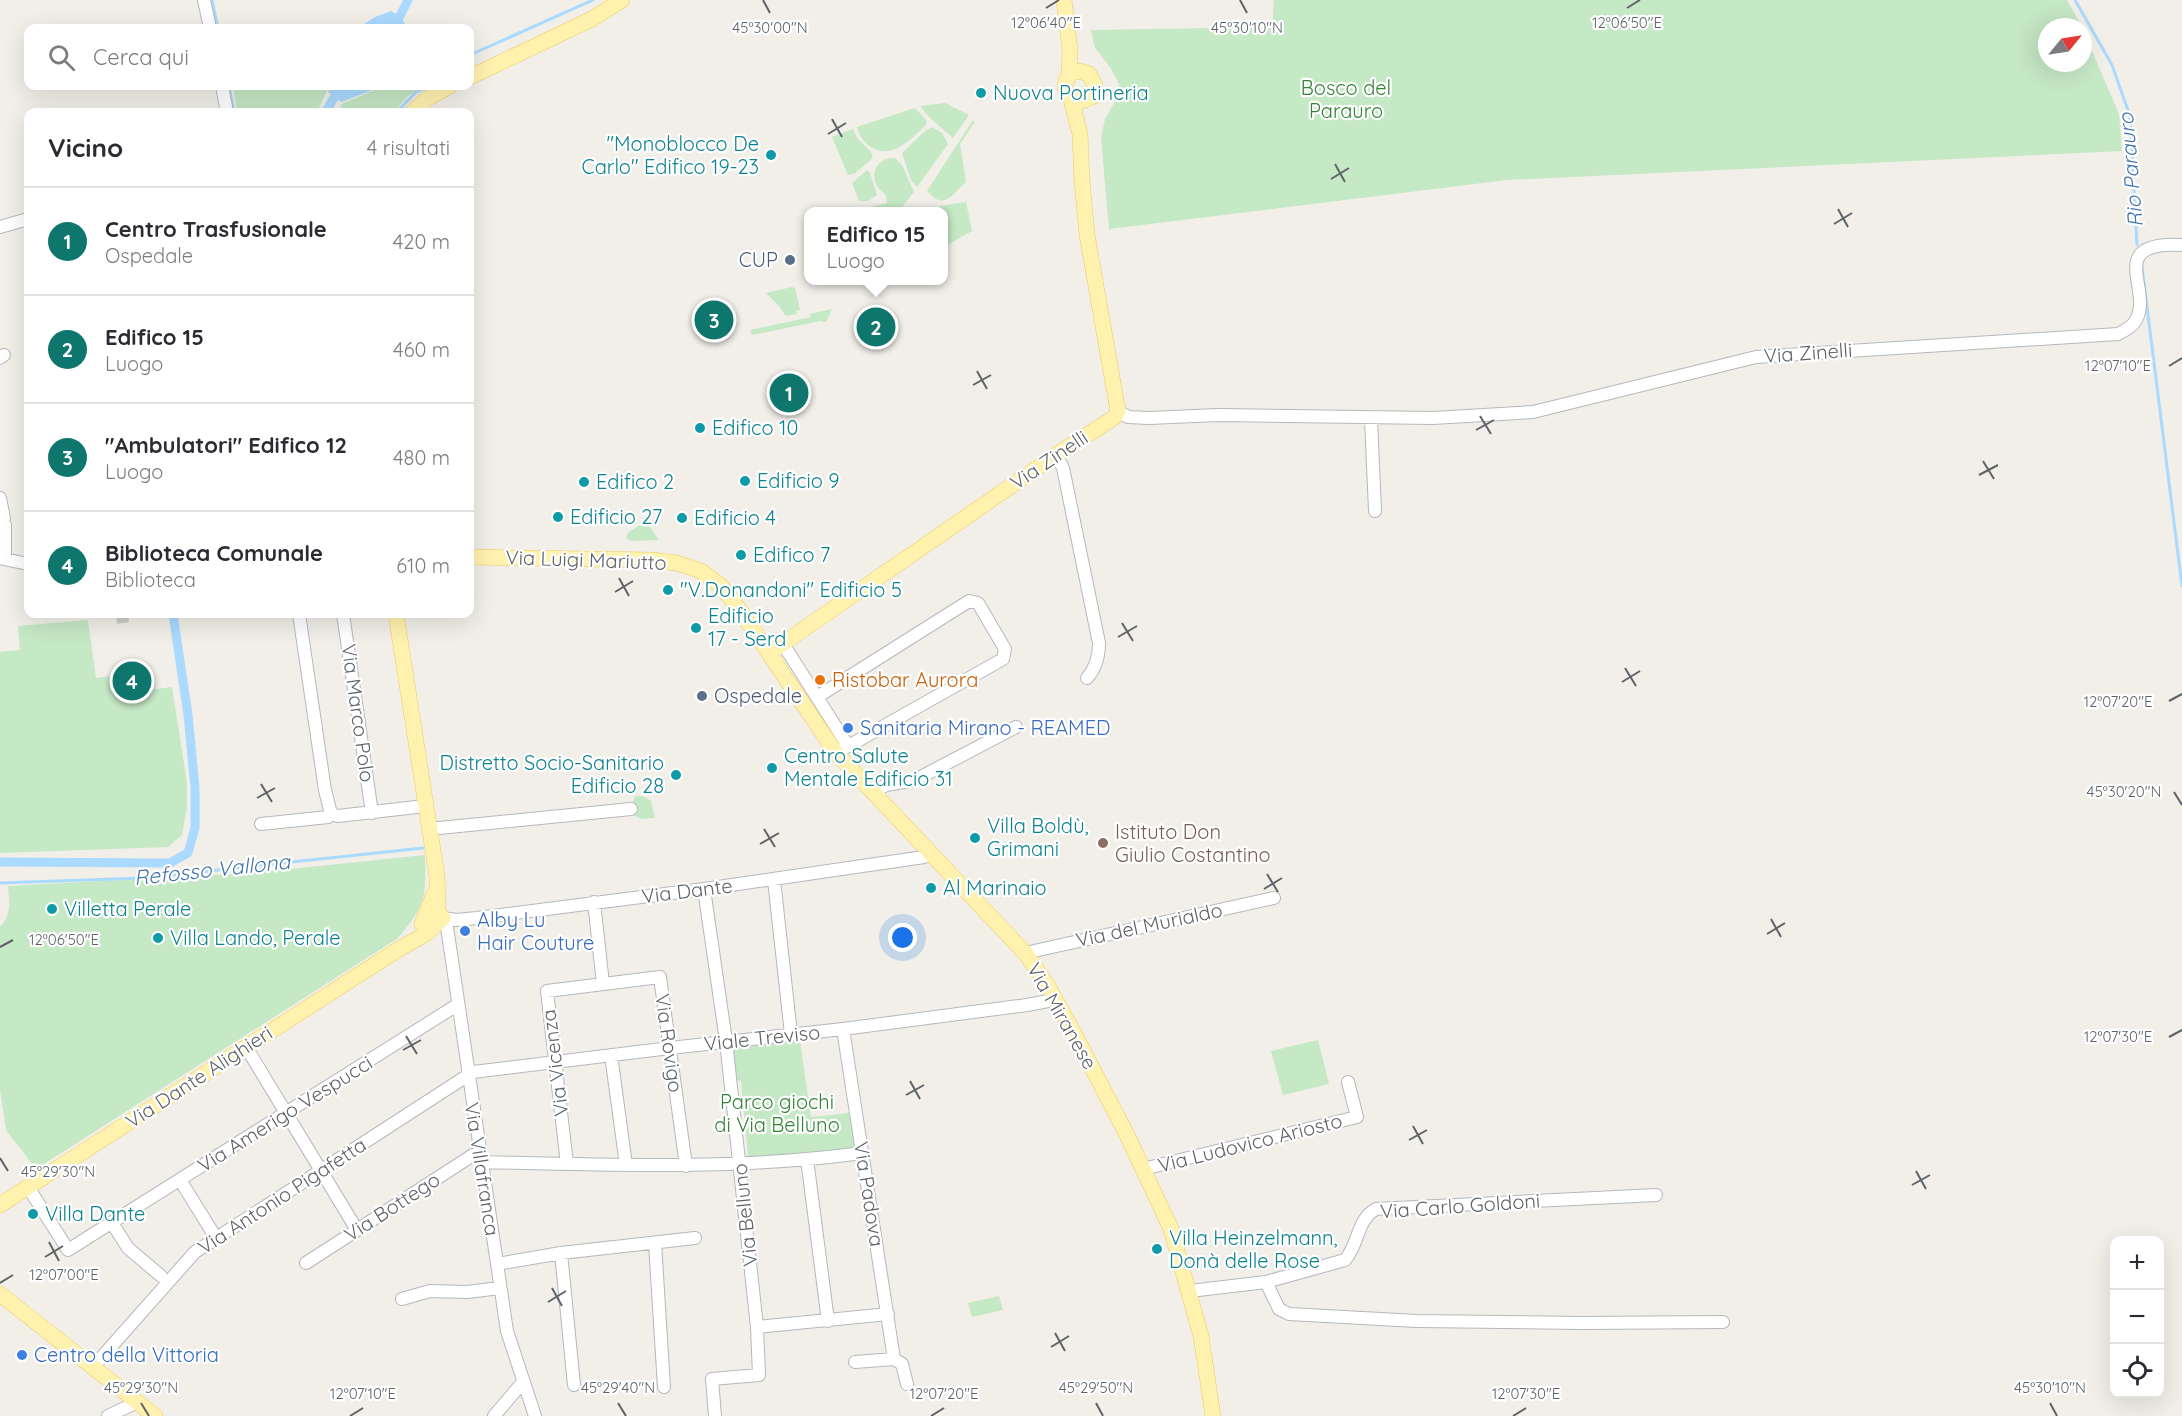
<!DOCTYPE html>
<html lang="it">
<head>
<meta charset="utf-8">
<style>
	body { margin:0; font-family:Quicksand,sans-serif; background:#f7f7f7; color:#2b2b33 }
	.controls { position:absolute; right:18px; bottom:18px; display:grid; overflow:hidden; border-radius:12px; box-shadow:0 6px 24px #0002 }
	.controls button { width:54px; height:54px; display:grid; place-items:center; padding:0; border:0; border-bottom:2px solid #e1e1e2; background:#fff; color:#2b2b33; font:30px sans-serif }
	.compass { position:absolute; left:2038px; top:18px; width:54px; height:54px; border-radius:50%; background:#fff; box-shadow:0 6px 24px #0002; rotate:60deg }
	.you { position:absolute; left:903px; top:938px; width:21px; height:21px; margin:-15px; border:4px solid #fff; border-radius:50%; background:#1a73e8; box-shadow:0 0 0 9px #1a73e833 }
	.badge { display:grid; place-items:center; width:39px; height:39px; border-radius:50%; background:#0f766e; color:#fff; font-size:20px; font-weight:700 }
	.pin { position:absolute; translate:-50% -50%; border:3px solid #fff; box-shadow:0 2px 6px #0006 }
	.popup { position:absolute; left:804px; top:207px; width:144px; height:78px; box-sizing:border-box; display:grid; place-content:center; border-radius:12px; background:#fff; filter:drop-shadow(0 2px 4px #0005); font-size:20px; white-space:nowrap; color:#7c7c81 }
	.popup b { font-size:22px; color:#2b2b33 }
	.popup::after { content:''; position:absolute; left:50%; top:100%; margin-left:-12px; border:12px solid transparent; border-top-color:#fff }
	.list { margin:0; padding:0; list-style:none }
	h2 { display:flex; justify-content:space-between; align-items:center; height:78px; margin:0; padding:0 24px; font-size:26px }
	h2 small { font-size:20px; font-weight:400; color:#7c7c81 }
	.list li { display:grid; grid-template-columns:39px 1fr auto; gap:18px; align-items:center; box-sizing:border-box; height:108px; padding:0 24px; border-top:2px solid #e1e1e2 }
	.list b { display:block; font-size:22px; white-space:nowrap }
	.list p { margin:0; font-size:20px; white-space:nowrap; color:#7c7c81 }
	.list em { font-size:20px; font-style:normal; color:#7c7c81 }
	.icon { flex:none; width:33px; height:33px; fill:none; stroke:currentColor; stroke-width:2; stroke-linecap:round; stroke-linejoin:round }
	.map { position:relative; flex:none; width:2182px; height:1416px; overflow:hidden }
	.search { position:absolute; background:#fff; box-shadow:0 6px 24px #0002; left:24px; top:24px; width:450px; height:66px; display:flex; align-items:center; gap:15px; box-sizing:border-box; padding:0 21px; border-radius:12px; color:#7c7c81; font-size:22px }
	.panel { position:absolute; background:#fff; box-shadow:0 6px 24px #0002; left:24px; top:108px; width:450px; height:510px; border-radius:12px }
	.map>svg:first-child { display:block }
	.green { fill:#c5e8c5 }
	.water { fill:#aadaff }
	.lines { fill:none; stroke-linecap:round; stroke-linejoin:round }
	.stream { stroke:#aadaff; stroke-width:3 }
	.canal { stroke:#aadaff; stroke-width:9 }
	.minor-tunnel { stroke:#ccccc8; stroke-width:12; stroke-dasharray:12 6; stroke-linecap:butt }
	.minor-casing { stroke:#b5b8bc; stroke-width:14 }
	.major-casing { stroke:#f2c960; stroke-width:16 }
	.minor { stroke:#fff; stroke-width:12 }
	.major { stroke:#fff2af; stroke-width:15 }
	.ticks { fill:none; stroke:#5f6368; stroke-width:2 }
	.culture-dot { fill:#0f9aa8; stroke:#fff; stroke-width:2 }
	.service-dot { fill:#5c6f8a; stroke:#fff; stroke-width:2 }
	.food-dot { fill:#e8710a; stroke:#fff; stroke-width:2 }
	.shop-dot { fill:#3f7fe0; stroke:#fff; stroke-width:2 }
	.education-dot { fill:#8d6e63; stroke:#fff; stroke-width:2 }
	.labels { text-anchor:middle; stroke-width:4.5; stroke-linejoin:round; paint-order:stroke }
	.park-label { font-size:20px; fill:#348238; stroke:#fff }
	.culture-label { font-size:20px; fill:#0d838f; stroke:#fff; text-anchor:start }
	.service-label { font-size:20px; fill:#4e5e75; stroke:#fff; text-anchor:end }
	.street-label { font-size:20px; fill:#5f6368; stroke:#fff }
	.food-label { font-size:20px; fill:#c56008; stroke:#fff; text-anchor:start }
	.shop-label { font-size:20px; fill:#366cbe; stroke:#fff; text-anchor:start }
	.education-label { font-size:20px; fill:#785e54; stroke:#fff; text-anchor:start }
	.water-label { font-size:21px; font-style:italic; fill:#4174aa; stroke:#fff }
	.ticks-label { font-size:15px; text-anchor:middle; fill:#5f6368; stroke:#fff; stroke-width:4.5; stroke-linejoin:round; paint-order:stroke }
</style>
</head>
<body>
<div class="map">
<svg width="2182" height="1416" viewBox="0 0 2182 1416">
	<rect width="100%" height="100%" fill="#f1efe8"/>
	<!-- green -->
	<path class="green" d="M1274,0H2067L2082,27H2047V63H2083V30L2119,114L2122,151L1507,180L1109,229L1101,138L1105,119L1114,103L1119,84L1110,67L1095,48L1091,30L1272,27Z
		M233,86H329L317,112H237Z
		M384,86H425L408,96L394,112H338L342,104Z
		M945,103L969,115L953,138L931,119L920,106Z
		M915,108L927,121L925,126C909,140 893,160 871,147C863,142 860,136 857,127Z
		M973,120L975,122L960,144L966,182C953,193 945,212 927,191Z
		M932,127L942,133L948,144L917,187L911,180L902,153L925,131Z
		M853,129L857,138L871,152L873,158L854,174L848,175L832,137Z
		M895,158L902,165L914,192L899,211H864L863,209L887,203C887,190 880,194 876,184C870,169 880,158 895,158Z
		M867,170L870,173L877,195L868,201H859L852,183Z
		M966,202L972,231L944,247V212L938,211L940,206Z
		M792,287L795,288L800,310L796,311L797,314L786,316L779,306L766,293Z
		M832,309L826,322L820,321L752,335L750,330L811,317L810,314Z
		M646,521L659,540L631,541L626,538L628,533Z
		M88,620L96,678L114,676L117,694L172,687L187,783V807L182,835L168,847L0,853V652L20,650L18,626Z
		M635,796H643L651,801L655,818L641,819L633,815L632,805Z
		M425,855C426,898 426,905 398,938L36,1169L6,1130L0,1090V926C12,916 9,900 8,886L251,873Z
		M1318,1040L1329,1084L1283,1095L1271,1051Z
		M800,1041L811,1117L850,1113L855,1149L748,1157L741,1081L737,1080L732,1047Z
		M999,1296L1003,1310L972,1317L968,1303Z"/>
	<!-- water -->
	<path class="water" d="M391,11L401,17L407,28H358L375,17Z
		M331,86H383L341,102L328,92Z"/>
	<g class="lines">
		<!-- stream -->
		<path class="stream" d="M212,0L218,28
			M2075,0L2112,65L2130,116L2137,245
			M470,55L593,0
			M229,86L234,112
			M397,112L415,93L428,86
			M2142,267L2182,586
			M0,883L143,878L423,848"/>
		<!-- canal -->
		<path class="canal" d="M394,28L408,0
			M326,112L333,99L346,86
			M0,862L170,863L188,853L195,828V788L188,715L173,614"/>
		<!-- minor-tunnel -->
		<path class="minor-tunnel" d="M122,614L123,623"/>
		<!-- minor casing -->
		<g class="minor-casing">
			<path id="minor" d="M204,0L210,28
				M222,86L227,112
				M0,227L28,219
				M0,358L4,355
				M1118,411L1128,417L1149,418L1218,415L1433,418L1533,412L1756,357L2118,334C2124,331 2130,328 2134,323C2157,293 2101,241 2182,245
				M1371,418L1375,511
				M1056,455L1063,468L1099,643C1099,656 1096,668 1087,678
				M0,498L4,518
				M0,558L28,564
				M5,559V525
				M299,614L325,790L331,814
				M343,614L372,813
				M783,644L848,746
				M817,697L969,601L978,603L1005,649L1003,659L836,753
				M872,793L886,785L915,780L1016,727
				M261,824L328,817L331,814L338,816L425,806
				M429,829L631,809
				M774,880L791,1034
				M704,889L726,1041L757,1327L888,1314
				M594,902L603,984
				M443,918L447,927L507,1331L535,1416
				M443,918L456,920L477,918L704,889L924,857L929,852
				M1026,954L1034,951L1274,898
				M843,1029L894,1359L855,1362
				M246,1047L357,1230
				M611,1055L626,1165
				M807,1159L828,1321
				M482,1162C609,1165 736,1170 862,1153
				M567,1164L547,991L660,977L686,1166
				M1143,1169L1357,1117L1348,1082
				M180,1180L216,1238
				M28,1187L68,1250L457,1005
				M112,1223L128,1248L161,1276
				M655,1243L664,1387
				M561,1253L574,1385
				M306,1263L473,1155L480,1153
				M497,1264L561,1253L695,1238
				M1266,1282L1279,1309L1289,1314L1417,1321L1582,1323L1723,1322
				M1190,1291L1266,1282L1345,1260C1359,1244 1357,1219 1376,1209L1656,1195
				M402,1299L430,1291L467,1292L500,1288
				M894,1359L902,1364L907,1384
				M93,1367L195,1252L473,1072L670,1048L843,1029L1027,1005L1048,1001L1054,997
				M108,1416L131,1405L134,1400
				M494,1416L523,1382
				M715,1416L712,1379L759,1375L757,1327"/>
		</g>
		<!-- major casing -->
		<g class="major-casing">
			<path id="major" d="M1064,0L1070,51L1069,75
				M470,77L592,19L622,0
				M412,112L428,98L450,86
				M470,557L652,560L677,563L701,571L721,586L742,613L836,753L1026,954L1048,986L1075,1035L1127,1135L1171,1229L1201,1336L1213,1416
				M396,614L437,876L438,913L443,918
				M769,653L1056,455L1115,417L1118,411L1087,235L1082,181L1080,134L1071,99L1065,89L1066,80L1072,73L1079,71L1089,74L1095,85L1092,97L1079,102L1071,99
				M422,924L434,894
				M0,1205L399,949L427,933L443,918
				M0,1294L155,1416"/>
		</g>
		<!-- minor -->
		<use href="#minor" class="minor"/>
		<!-- major -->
		<use href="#major" class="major"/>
	</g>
	<!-- ticks -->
	<path class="ticks" d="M763,0L770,13M1240,0L1247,13M1046,8L1059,0M1627,8L1640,0M832,119L842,137M828,134L846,123M1335,164L1345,182M1331,179L1349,168M1838,209L1848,227M1834,224L1852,213M2169,366L2182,358M977,371L987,389M973,385L991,375M1480,416L1491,434M1476,430L1494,420M1983,461L1994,479M1979,475L1998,465M619,578L629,596M615,592L633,581M1122,623L1133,641M1118,637L1137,626M1625,668L1636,686M1622,682L1640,671M2169,701L2182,694M261,784L272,802M2174,792L2182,805M257,798L275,788M764,829L775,847M760,844L779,833M1267,874L1278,892M1264,889L1282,878M1771,919L1781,937M1767,934L1785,923M0,947L13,940M406,1036L417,1054M2169,1037L2182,1030M403,1050L421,1040M910,1081L920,1099M906,1095L924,1085M1413,1126L1423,1144M1409,1140L1427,1130M0,1158L8,1171M1916,1171L1926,1189M1912,1185L1930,1175M49,1242L59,1261M45,1257L63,1246M0,1283L13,1275M552,1288L562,1306M548,1302L566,1291M1055,1333L1065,1351M1051,1347L1069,1336M141,1403L149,1416M618,1403L626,1416M1096,1403L1103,1416M2050,1403L2057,1416M350,1416L363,1408M931,1416L944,1408M1513,1416L1526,1408"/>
	<!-- markers -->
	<g class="culture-dot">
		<circle cx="981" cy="93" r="6"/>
		<circle cx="771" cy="155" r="6"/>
		<circle cx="700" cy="428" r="6"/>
		<circle cx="745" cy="481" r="6"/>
		<circle cx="584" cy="482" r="6"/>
		<circle cx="558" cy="517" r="6"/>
		<circle cx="682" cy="518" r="6"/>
		<circle cx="741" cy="555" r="6"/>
		<circle cx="668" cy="590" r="6"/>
		<circle cx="696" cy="628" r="6"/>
		<circle cx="772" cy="768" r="6"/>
		<circle cx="676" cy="775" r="6"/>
		<circle cx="975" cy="838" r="6"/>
		<circle cx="931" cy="888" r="6"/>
		<circle cx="52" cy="909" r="6"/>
		<circle cx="158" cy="938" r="6"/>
		<circle cx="33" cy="1214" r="6"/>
		<circle cx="1157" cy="1249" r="6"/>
	</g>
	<g class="service-dot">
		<circle cx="790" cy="260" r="6"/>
		<circle cx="702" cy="696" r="6"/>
	</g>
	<circle class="food-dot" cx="820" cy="680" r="6"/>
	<g class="shop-dot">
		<circle cx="848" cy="728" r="6"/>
		<circle cx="465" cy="931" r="6"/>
		<circle cx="22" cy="1355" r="6"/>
	</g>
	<circle class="education-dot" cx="1103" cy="843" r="6"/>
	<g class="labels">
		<!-- park labels -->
		<g class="park-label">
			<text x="1346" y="95">Bosco del<tspan x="1346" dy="23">Parauro</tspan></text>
			<text x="777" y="1109">Parco giochi<tspan x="777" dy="23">di Via Belluno</tspan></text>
		</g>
		<!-- culture labels -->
		<g class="culture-label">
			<text x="993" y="100">Nuova Portineria</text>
			<text x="759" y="151" text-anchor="end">"Monoblocco De<tspan x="759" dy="23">Carlo" Edifico 19-23</tspan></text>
			<text x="712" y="435">Edifico 10</text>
			<text x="757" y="488">Edificio 9</text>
			<text x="596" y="489">Edifico 2</text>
			<text x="570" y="524">Edificio 27</text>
			<text x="694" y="525">Edificio 4</text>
			<text x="753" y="562">Edifico 7</text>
			<text x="680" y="597">"V.Donandoni" Edificio 5</text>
			<text x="708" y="623">Edificio<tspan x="708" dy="23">17 - Serd</tspan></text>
			<text x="784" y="763">Centro Salute<tspan x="784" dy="23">Mentale Edificio 31</tspan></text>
			<text x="664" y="770" text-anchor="end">Distretto Socio-Sanitario<tspan x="664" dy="23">Edificio 28</tspan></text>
			<text x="987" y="833">Villa Boldù,<tspan x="987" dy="23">Grimani</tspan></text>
			<text x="943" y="895">Al Marinaio</text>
			<text x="64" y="916">Villetta Perale</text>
			<text x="170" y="945">Villa Lando, Perale</text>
			<text x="45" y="1221">Villa Dante</text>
			<text x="1169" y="1245">Villa Heinzelmann,<tspan x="1169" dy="23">Donà delle Rose</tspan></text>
		</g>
		<!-- service labels -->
		<g class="service-label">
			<text x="778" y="267">CUP</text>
			<text x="714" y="703" text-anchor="start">Ospedale</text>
		</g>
		<!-- street labels -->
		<g class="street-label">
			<text transform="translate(1808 353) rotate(-4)" y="7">Via Zinelli</text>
			<text transform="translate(1049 460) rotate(-34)" y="7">Via Zinelli</text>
			<text transform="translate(586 560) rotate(2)" y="7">Via Luigi Mariutto</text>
			<text transform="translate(358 713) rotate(82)" y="7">Via Marco Polo</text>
			<text transform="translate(687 891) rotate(-7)" y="7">Via Dante</text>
			<text transform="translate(1149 925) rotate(-12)" y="7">Via del Murialdo</text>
			<text transform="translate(1062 1016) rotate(60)" y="7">Via Miranese</text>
			<text transform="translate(762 1038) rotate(-6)" y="7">Viale Treviso</text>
			<text transform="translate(669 1043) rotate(82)" y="7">Via Rovigo</text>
			<text transform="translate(555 1063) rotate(-97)" y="7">Via Vicenza</text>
			<text transform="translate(199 1077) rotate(-33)" y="7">Via Dante Alighieri</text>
			<text transform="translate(285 1114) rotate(-32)" y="7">Via Amerigo Vespucci</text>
			<text transform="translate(1250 1143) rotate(-14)" y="7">Via Ludovico Ariosto</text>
			<text transform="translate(482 1169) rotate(81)" y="7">Via Villafranca</text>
			<text transform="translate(869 1194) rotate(81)" y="7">Via Padova</text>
			<text transform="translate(282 1196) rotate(-33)" y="7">Via Antonio Pigafetta</text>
			<text transform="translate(1460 1206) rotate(-4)" y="7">Via Carlo Goldoni</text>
			<text transform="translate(392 1207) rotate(-33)" y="7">Via Bottego</text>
			<text transform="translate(745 1215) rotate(-96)" y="7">Via Belluno</text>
		</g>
		<!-- food labels -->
		<g class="food-label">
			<text x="832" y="687">Ristobar Aurora</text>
		</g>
		<!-- shop labels -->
		<g class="shop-label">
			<text x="860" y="735">Sanitaria Mirano - REAMED</text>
			<text x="477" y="927">Alby Lu<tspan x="477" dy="23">Hair Couture</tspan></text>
			<text x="34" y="1362">Centro della Vittoria</text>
		</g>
		<!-- education labels -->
		<g class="education-label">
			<text x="1115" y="839">Istituto Don<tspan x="1115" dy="23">Giulio Costantino</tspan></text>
		</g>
		<!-- water labels -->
		<g class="water-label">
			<text transform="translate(2131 170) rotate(-95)" y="7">Rio Parauro</text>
			<text transform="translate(212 870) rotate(-6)" y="7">Refosso Vallona</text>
		</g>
	</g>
	<g class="ticks-label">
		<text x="1046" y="28">12°06'40"E</text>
		<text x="1627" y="28">12°06'50"E</text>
		<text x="770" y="33">45°30'00"N</text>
		<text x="1247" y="33">45°30'10"N</text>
		<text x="2118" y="371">12°07'10"E</text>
		<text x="2118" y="707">12°07'20"E</text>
		<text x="2124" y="797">45°30'20"N</text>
		<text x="64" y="945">12°06'50"E</text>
		<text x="2118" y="1042">12°07'30"E</text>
		<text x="58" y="1177">45°29'30"N</text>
		<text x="64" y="1280">12°07'00"E</text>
		<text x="141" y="1393">45°29'30"N</text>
		<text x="618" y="1393">45°29'40"N</text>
		<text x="1096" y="1393">45°29'50"N</text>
		<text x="2050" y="1393">45°30'10"N</text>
		<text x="363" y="1399">12°07'10"E</text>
		<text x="944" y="1399">12°07'20"E</text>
		<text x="1526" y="1399">12°07'30"E</text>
	</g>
</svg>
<div class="controls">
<button>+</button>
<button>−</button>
<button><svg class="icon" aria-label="locate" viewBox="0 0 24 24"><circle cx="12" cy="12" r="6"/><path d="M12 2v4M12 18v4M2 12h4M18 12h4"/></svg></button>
</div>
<svg class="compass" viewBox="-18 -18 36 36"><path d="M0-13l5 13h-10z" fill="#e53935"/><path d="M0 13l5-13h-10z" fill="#7c7c81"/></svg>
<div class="you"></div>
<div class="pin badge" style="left:789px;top:393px">1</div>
<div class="pin badge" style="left:876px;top:327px">2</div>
<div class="popup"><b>Edifico 15</b>Luogo</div>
<div class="pin badge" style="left:714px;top:320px">3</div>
<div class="pin badge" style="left:132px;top:681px">4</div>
<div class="search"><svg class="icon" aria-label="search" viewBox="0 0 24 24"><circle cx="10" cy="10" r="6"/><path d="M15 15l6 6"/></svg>Cerca qui</div>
<section class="panel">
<h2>Vicino<small>4 risultati</small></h2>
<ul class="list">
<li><span class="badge">1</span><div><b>Centro Trasfusionale</b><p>Ospedale</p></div><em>420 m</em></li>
<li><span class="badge">2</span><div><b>Edifico 15</b><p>Luogo</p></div><em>460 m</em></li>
<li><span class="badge">3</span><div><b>&quot;Ambulatori&quot; Edifico 12</b><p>Luogo</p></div><em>480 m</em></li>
<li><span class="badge">4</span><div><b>Biblioteca Comunale</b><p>Biblioteca</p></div><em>610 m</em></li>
</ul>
</section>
</div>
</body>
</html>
